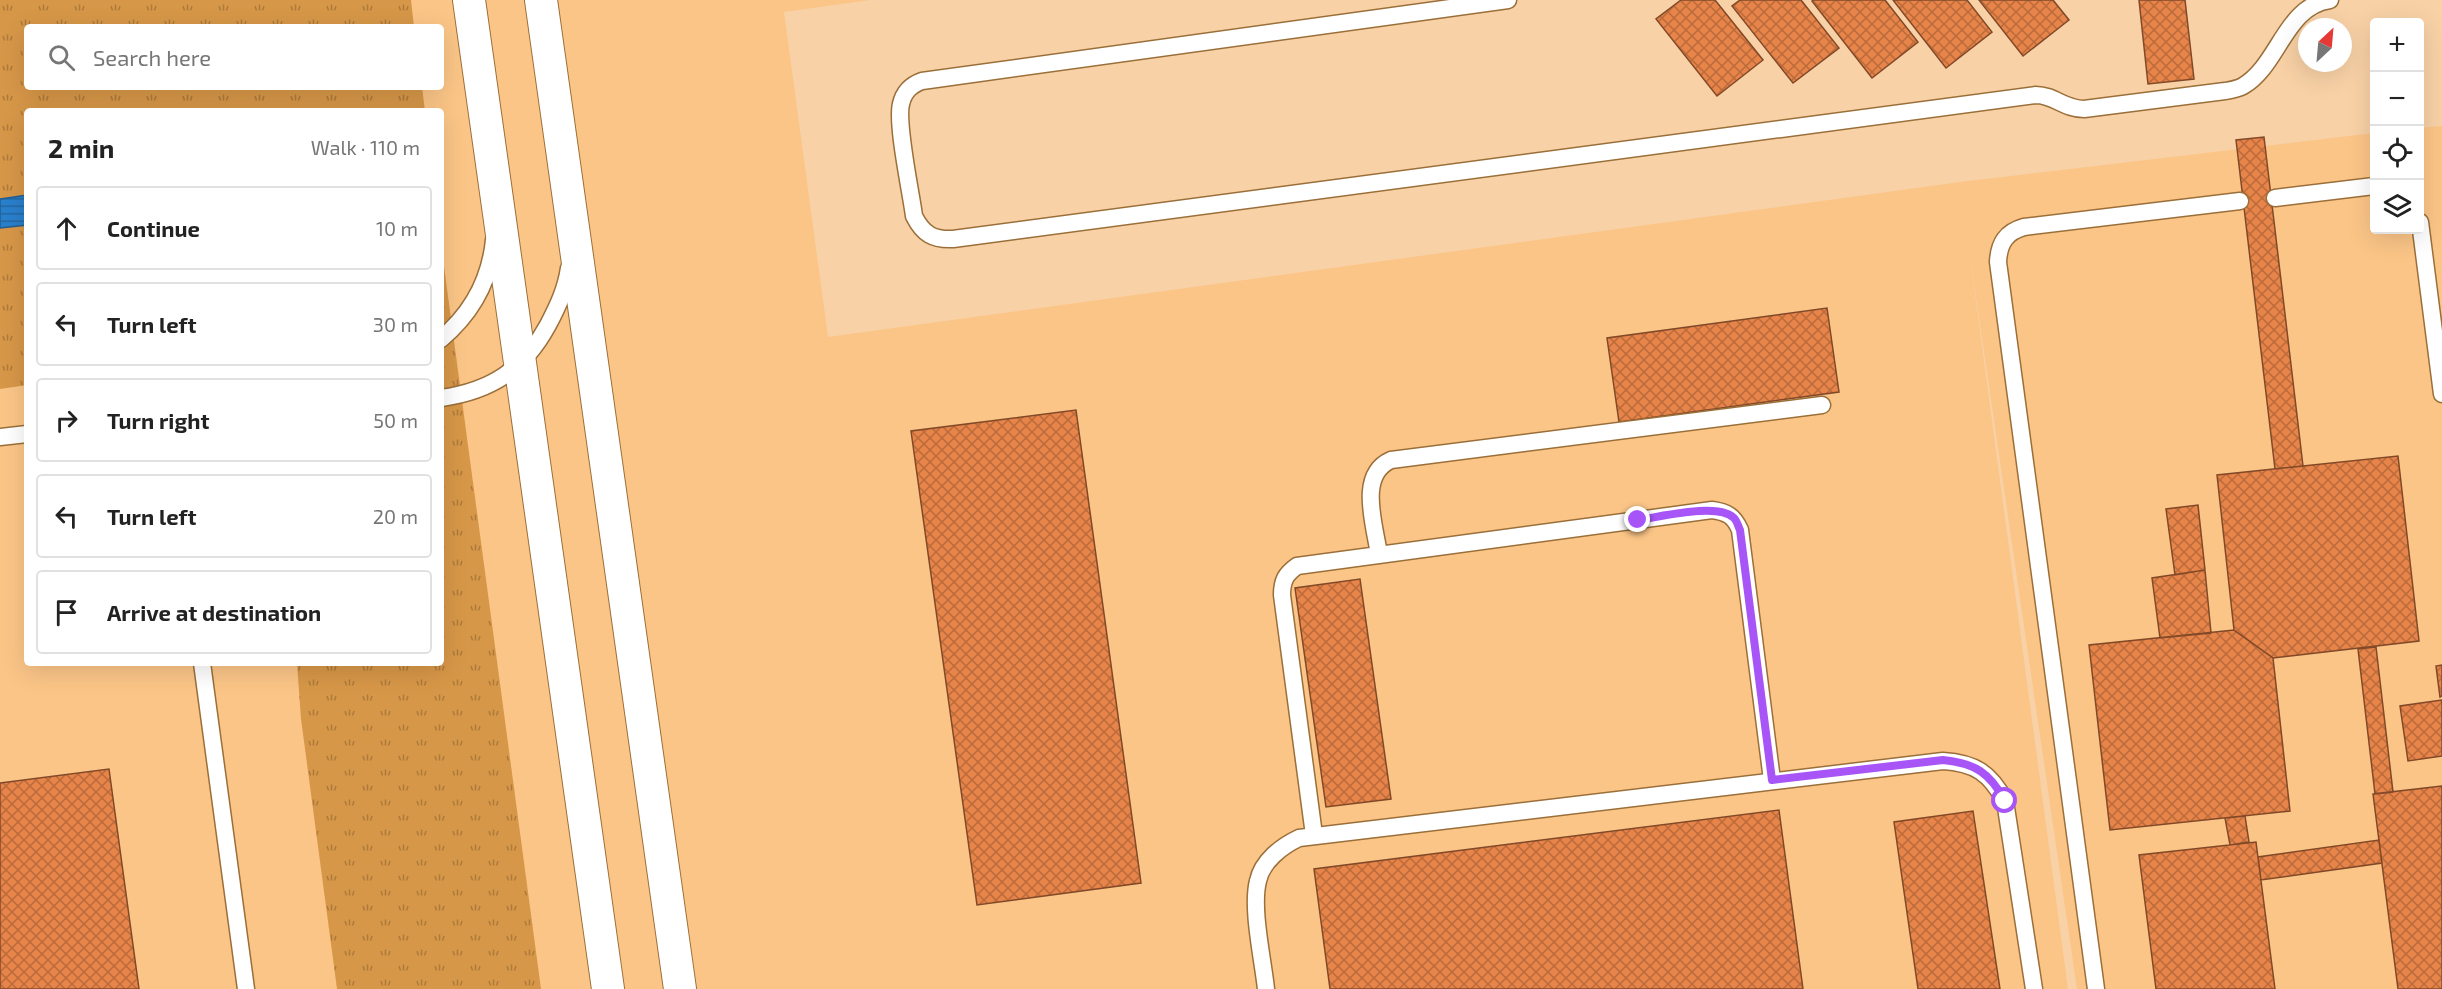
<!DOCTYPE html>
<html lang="en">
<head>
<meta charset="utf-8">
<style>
	body { margin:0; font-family:"Exo 2",sans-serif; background:#f2f2f2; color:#222 }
	.controls { position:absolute; right:18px; top:18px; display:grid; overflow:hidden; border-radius:6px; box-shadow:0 6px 24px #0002 }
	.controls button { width:54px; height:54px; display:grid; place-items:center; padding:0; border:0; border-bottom:2px solid #e0e0e0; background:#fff; color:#222; font:30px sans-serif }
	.compass { position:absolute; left:2298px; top:18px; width:54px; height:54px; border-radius:50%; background:#fff; box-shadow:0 6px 24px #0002; rotate:26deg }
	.stop { position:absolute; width:18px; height:18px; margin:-14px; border:4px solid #a855f7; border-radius:50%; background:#fff }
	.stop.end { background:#a855f7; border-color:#fff; box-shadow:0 2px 6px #0008 }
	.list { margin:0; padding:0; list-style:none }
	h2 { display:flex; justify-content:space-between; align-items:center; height:78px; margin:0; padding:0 24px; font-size:26px }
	h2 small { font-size:20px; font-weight:400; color:#767676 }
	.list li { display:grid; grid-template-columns:39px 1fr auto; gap:18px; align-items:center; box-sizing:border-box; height:84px; margin:0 12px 12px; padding:0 12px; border:2px solid #e0e0e0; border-radius:6px }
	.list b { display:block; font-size:22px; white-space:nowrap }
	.list em { font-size:20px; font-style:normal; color:#767676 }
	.icon { flex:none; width:33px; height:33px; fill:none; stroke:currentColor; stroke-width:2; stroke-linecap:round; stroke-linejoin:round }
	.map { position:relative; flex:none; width:2442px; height:989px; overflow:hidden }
	.search { position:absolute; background:#fff; box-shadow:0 6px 24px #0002; left:24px; top:24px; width:420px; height:66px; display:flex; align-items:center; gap:15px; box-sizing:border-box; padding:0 21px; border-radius:6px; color:#767676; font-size:22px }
	.panel { position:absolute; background:#fff; box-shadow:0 6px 24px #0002; left:24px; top:108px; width:420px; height:558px; border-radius:6px }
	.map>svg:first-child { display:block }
	.built { fill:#fbc587; fill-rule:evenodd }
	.grass { fill:url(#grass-tufts) }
	.water { fill:url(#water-rules); stroke:#255d8f; stroke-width:1.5 }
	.building { fill:url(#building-cross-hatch); stroke:#814928; stroke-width:1.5 }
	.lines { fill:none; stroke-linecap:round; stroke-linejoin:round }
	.lane-casing { stroke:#9b6f39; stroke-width:19 }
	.street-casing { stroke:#9b6f39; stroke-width:34 }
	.lane { stroke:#fff; stroke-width:16 }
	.street { stroke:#fff; stroke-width:32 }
	.route { stroke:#a855f7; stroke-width:8 }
</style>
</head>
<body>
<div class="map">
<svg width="2442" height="989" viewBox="0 0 2442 989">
	<defs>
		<pattern id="grass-tufts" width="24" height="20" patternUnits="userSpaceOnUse" patternTransform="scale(1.5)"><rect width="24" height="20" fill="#d79748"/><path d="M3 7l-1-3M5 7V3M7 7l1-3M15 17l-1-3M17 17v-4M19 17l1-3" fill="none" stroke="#ae7a3a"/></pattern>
		<pattern id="water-rules" width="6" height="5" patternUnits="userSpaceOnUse" patternTransform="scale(1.5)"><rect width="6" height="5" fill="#2980cc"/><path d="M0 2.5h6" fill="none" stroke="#2367a3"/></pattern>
		<pattern id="building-cross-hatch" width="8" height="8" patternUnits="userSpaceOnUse" patternTransform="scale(1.5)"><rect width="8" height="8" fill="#e78449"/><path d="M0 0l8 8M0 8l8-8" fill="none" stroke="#bb6a3a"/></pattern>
	</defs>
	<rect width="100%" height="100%" fill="#f8d1a6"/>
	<!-- built -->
	<path class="built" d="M0,0H870L784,12L828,337L1960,182L2374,133V230H2420V128L2442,126V989H2077L1970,256L2068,989H0ZM27,27H441V87H27ZM27,111H441V663H27Z"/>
	<!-- grass -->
	<path class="grass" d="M0,0H411L414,27H27V87H422L425,111H27V195L0,199Z
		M27,225V385L0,389V228Z
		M441,244L541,989H337L301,719L297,663H441Z"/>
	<!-- water -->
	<path class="water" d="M27,195V225L0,228V199Z"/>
	<!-- building -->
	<path class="building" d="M1681,0H1715L1763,60L1717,96L1656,19Z
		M1740,0H1801L1839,48L1793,83L1732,6Z
		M1813,0H1885L1918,42L1872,78L1812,1Z
		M1893,0H1967L1992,32L1946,68Z
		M1979,0H2053L2069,20L2023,56Z
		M2139,0H2185L2194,79L2148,84Z
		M2264,137L2303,466L2275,469L2236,140Z
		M1827,308L1839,392L1619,422L1607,338Z
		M1076,410L1141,883L977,905L911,431Z
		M2398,456L2419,641L2273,658L2234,630L2217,475Z
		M2198,505L2205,570L2175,575L2166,509Z
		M2205,570L2211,633L2160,638L2152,578Z
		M1360,579L1391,799L1326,807L1295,588Z
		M2234,630L2273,658L2290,811L2110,830L2089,645Z
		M2376,647L2393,792L2375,794L2358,649Z
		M2442,665V696L2440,697L2436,666Z
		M2442,700V756L2408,761L2400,706Z
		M109,769L139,989H0V783Z
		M2442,786V989H2398L2373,794Z
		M1779,810L1803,989H1330L1314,869Z
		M1973,811L2000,989H1918L1894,822Z
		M2245,816L2249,842L2230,845L2225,818Z
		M2379,840L2382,863L2261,880L2258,857Z
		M2256,842L2275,989H2156L2139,855Z"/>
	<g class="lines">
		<!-- lane casing -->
		<g class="lane-casing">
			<path id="lane" d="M1508,0L922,81C911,85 904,91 901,104C896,124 911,192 914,216C923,234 933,240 953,239L2036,95C2054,95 2064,109 2084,109L2225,91C2231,90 2238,89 2243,86C2279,65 2285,6 2330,0
				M2275,198L2374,186
				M2420,222L2442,394
				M441,339C472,313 490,280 494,240
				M441,398C492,391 524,369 548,325C558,306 566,289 569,268
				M0,437L27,434
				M1379,555C1375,525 1357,475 1391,460L1822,405
				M202,663L246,989
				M1314,835L1282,595C1282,580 1286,574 1297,566L1712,510C1727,512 1734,516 1740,530L1772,780
				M1266,989C1263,960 1251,908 1258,881C1262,861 1282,846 1299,838L1943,761C1975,763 1990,773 2005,801L2034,989
				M2096,989L1998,262C1999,243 2006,232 2024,227L2240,201"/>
		</g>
		<!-- street casing -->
		<g class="street-casing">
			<path id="street" d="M469,0L608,989
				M541,0L680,989"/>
		</g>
		<!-- lane -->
		<use href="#lane" class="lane"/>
		<!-- street -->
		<use href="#street" class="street"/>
	</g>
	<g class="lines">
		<!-- route -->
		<path class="route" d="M1638,520C1660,517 1718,502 1734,518C1737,521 1738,526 1740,530L1772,780L1943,760C1975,763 1990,773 2005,801"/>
	</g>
</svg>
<div class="controls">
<button>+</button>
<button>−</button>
<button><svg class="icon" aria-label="locate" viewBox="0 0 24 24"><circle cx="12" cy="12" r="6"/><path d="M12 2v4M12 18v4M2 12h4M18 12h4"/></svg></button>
<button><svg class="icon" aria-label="layers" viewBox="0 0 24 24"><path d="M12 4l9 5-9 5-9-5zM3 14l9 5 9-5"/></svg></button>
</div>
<svg class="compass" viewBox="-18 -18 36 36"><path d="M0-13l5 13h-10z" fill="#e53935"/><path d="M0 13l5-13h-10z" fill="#767676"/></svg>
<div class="stop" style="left:2005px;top:801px"></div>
<div class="stop end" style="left:1638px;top:520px"></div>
<div class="search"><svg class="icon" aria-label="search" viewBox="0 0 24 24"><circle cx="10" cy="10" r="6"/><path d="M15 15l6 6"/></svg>Search here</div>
<section class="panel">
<h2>2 min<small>Walk · 110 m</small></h2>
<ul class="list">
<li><svg class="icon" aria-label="ahead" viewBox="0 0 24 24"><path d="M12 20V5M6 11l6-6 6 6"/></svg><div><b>Continue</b></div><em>10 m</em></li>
<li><svg class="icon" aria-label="left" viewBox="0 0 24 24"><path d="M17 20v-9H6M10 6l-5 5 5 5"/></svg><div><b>Turn left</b></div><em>30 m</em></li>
<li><svg class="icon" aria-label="right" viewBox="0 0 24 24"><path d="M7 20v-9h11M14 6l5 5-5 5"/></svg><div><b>Turn right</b></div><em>50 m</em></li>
<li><svg class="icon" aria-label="left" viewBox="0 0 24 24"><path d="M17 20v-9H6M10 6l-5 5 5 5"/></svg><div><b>Turn left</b></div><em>20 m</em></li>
<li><svg class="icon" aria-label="arrive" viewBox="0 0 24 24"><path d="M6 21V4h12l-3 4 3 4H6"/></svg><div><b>Arrive at destination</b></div></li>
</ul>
</section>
</div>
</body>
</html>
